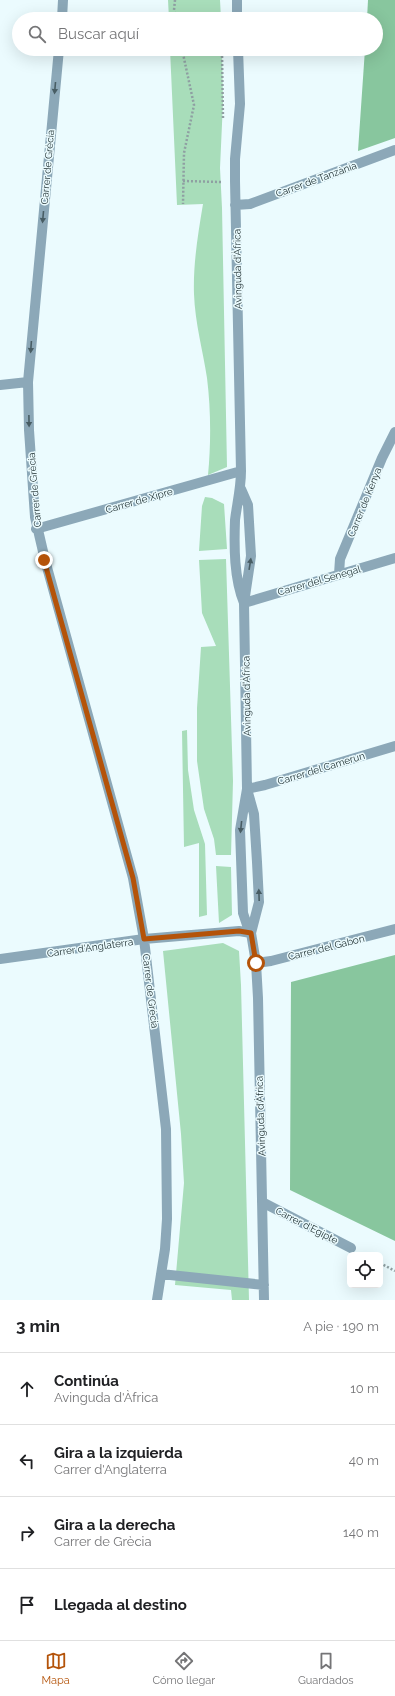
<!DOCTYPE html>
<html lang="es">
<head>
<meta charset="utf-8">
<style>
	body { margin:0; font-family:Raleway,sans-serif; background:#f2f2f2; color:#202124 }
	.controls { position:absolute; right:12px; bottom:12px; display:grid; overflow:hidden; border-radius:6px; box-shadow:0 4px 16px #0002 }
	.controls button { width:36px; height:36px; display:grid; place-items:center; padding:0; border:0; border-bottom:1px solid #e0e0e0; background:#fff; color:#202124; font:20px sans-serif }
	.stop { position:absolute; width:12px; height:12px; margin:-9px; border:3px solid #b45309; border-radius:50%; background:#fff }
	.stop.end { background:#b45309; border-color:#fff; box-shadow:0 1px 4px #0008 }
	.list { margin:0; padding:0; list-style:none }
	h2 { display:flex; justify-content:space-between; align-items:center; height:52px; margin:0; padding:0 16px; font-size:17px }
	h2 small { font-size:13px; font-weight:400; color:#757577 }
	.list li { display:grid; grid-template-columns:26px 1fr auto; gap:12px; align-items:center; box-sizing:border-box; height:72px; padding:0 16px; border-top:1px solid #e0e0e0 }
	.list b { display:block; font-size:15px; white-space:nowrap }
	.list p { margin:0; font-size:13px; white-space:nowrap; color:#757577 }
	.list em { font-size:13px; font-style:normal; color:#757577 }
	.icon { flex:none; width:22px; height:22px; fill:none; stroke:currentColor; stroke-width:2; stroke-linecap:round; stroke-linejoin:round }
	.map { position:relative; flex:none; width:395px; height:1300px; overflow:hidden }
	.search { position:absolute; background:#fff; box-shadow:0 4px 16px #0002; left:12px; right:12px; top:12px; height:44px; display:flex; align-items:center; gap:10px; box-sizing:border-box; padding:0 14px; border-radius:22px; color:#757577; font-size:15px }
	.sheet { height:340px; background:#fff }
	nav { display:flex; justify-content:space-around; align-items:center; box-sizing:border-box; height:56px; border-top:1px solid #e0e0e0; background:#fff; font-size:11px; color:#757577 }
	nav a { display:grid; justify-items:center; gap:2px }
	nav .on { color:#b45309 }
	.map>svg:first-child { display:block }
	.green { fill:#a8ddba }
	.forest { fill:#88c69e }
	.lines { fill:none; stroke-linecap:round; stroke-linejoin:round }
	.path { stroke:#8f9fa2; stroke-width:2.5; stroke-dasharray:2 2; stroke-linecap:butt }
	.minor { stroke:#8ca8b8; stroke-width:10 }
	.oneway { fill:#485d64 }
	.route { stroke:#b45309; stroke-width:5 }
	.labels { text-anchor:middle; stroke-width:3; stroke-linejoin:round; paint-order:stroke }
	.street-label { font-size:10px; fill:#243537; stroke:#ebfbfe }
</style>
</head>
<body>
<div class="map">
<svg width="395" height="1300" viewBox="0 0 395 1300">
	<rect width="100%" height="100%" fill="#ebfbfe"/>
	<!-- green -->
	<path class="green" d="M168,0H220L221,19H169Z
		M170,49H222L223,102L220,168L222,208L227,467L208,475C211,444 211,410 207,378C203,351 195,323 194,294C193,264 198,234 203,204L177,205Z
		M205,497L212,498L224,504L227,549L199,551L202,506Z
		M226,559L233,781L231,855H216L214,839L204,809L197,761V708L201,647L216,646L202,613L199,560Z
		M187,730L188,770L194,810L205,844L207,915L199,917V843L184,847L182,731Z
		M216,866L231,867L232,915L219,923Z
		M223,943L239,951L241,985L249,1300H232L231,1290L175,1285L184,1183L181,1134L163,951Z"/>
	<!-- forest -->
	<path class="forest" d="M368,0H395V138L358,151L365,49H376V19H367Z
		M395,955V1241L290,1190L291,982Z"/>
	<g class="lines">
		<!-- path -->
		<path class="path" d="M175,0L174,10L176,19
			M182,49L194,105L184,153L183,204
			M222,52L223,119
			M183,181L221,182
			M380,1263L395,1271"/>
		<!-- minor -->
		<path class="minor" d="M237,0V19
			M62,19L63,0
			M59,49L28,382L29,430L35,517L45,560L133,878L144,939L166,1129L167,1219L165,1249L157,1300
			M238,49L240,104L235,159V181L241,471C241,488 237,504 235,520C234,547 234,578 244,603
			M235,205L250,204L395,150
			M0,385L28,382
			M241,489L248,505L251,556L244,603L247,789L240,830L243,913L248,928L251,933
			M36,529L241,471
			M339,574L340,559L382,458L395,432
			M244,603L395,558
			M247,789L254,814L257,862L259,902L251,933L256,963L258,998L264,1300
			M247,789L265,785L395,746
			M0,959L144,939L239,931L251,933
			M256,963L271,961L395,929
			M262,1202L351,1248
			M161,1274L264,1285"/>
	</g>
	<!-- one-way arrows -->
	<defs><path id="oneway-solid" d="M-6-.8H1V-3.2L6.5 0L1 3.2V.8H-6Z"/></defs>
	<g class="oneway">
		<use href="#oneway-solid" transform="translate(55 88) rotate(95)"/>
		<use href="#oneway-solid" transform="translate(43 217) rotate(95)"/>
		<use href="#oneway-solid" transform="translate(31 347) rotate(94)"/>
		<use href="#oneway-solid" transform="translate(29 421) rotate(89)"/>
		<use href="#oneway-solid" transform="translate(250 564) rotate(-81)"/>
		<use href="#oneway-solid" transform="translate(241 827) rotate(96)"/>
		<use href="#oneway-solid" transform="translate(259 895) rotate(-92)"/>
	</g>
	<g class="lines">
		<!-- route -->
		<path class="route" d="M44,560L133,878L144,939L239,931L251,933L256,963"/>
	</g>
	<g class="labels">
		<!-- street labels -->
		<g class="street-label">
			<text transform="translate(47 167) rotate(-85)" y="4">Carrer de Grècia</text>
			<text transform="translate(316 179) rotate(-20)" y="4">Carrer de Tanzània</text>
			<text transform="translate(237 269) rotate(-91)" y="4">Avinguda d'Àfrica</text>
			<text transform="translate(34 490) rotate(-95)" y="4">Carrer de Grècia</text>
			<text transform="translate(139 500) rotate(-16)" y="4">Carrer de Xipre</text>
			<text transform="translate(364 502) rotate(-68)" y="4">Carrer de Kenya</text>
			<text transform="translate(319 580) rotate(-16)" y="4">Carrer del Senegal</text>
			<text transform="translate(246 696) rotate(-91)" y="4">Avinguda d'Àfrica</text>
			<text transform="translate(321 768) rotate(-17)" y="4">Carrer del Camerun</text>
			<text transform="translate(90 947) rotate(-8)" y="4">Carrer d'Anglaterra</text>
			<text transform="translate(326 947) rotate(-14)" y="4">Carrer del Gabon</text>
			<text transform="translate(151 991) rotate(83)" y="4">Carrer de Grècia</text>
			<text transform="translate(260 1116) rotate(-92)" y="4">Avinguda d'Àfrica</text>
			<text transform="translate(307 1225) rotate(27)" y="4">Carrer d'Egipte</text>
		</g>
	</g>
</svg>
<div class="controls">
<button><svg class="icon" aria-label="locate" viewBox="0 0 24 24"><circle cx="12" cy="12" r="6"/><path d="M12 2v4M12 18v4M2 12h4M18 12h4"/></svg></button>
</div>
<div class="stop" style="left:256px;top:963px"></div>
<div class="stop end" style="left:44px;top:560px"></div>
<div class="search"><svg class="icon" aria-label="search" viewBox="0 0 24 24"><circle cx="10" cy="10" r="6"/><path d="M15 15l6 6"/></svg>Buscar aquí</div>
</div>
<section class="sheet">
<h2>3 min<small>A pie · 190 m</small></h2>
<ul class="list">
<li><svg class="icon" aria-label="ahead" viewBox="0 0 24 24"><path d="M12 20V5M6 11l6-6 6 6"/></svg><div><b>Continúa</b><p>Avinguda d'Àfrica</p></div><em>10 m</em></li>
<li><svg class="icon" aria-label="left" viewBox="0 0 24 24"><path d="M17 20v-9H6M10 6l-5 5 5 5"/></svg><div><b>Gira a la izquierda</b><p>Carrer d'Anglaterra</p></div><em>40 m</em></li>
<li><svg class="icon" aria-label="right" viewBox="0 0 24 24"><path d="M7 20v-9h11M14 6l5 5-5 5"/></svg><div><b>Gira a la derecha</b><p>Carrer de Grècia</p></div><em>140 m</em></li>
<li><svg class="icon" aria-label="arrive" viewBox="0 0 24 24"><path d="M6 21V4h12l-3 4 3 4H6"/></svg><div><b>Llegada al destino</b></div></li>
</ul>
</section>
<nav>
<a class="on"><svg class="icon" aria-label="map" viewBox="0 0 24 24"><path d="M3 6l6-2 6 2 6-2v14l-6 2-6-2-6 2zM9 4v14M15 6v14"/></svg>Mapa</a>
<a><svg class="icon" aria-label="directions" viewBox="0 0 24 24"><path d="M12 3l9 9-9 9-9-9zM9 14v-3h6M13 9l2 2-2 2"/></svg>Cómo llegar</a>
<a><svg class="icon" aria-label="saved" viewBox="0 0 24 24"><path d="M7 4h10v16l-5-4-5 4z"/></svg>Guardados</a>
</nav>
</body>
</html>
